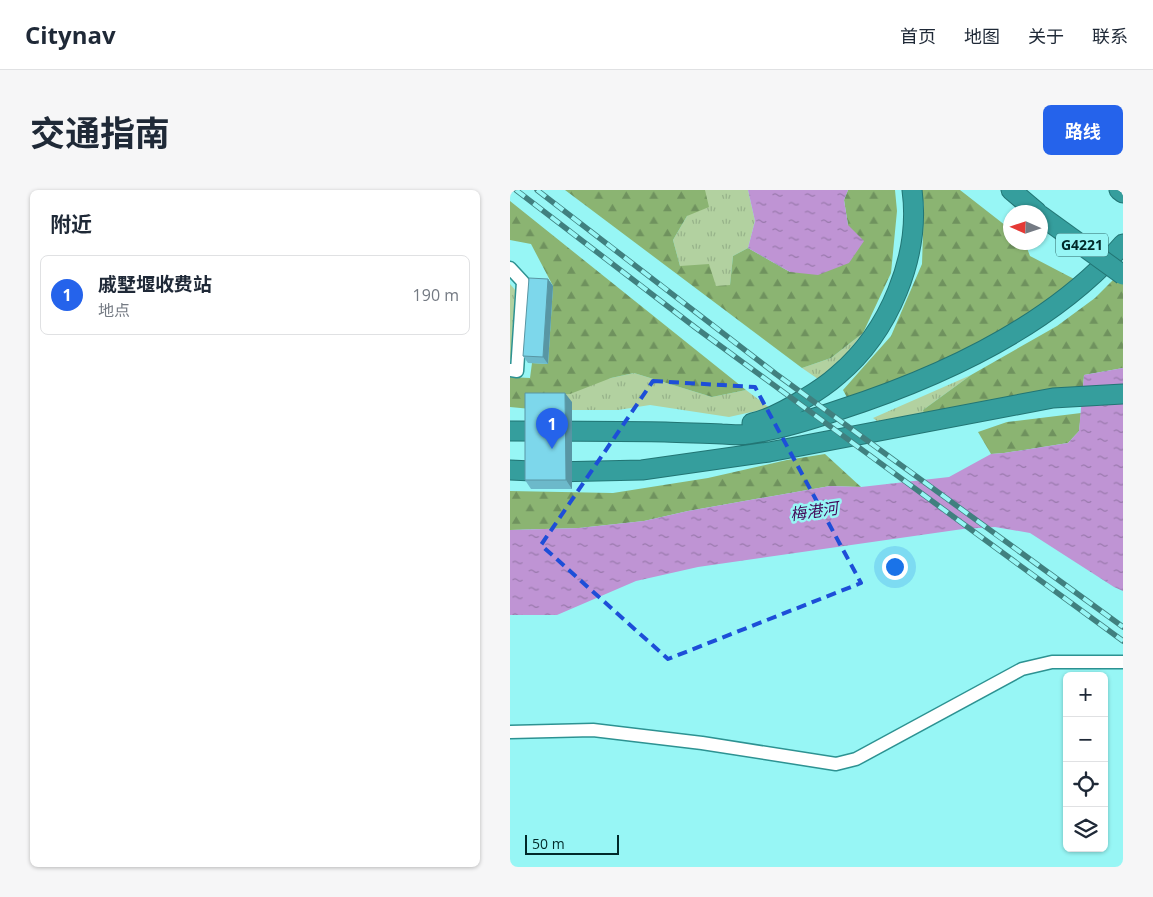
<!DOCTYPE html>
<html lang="zh">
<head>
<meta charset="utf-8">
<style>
	body { margin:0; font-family:"Open Sans","Noto Sans SC",sans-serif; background:#f6f6f7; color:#1f2937 }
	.controls { position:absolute; right:15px; bottom:15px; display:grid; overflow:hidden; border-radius:8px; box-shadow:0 1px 4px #0004 }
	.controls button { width:45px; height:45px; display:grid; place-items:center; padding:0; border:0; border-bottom:1px solid #e0e1e3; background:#fff; color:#1f2937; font:25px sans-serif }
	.compass { position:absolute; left:493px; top:15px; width:45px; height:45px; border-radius:50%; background:#fff; box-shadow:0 1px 4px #0004; rotate:273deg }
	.scale { position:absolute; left:15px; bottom:12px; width:94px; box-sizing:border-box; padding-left:5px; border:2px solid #002929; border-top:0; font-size:14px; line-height:18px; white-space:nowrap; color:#002929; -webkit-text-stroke:4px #97f6f5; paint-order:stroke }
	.you { position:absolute; left:384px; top:376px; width:18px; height:18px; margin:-12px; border:4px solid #fff; border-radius:50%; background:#1a73e8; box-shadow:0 0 0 8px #1a73e833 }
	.badge { display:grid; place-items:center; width:32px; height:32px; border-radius:50%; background:#2563eb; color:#fff; font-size:16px; font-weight:700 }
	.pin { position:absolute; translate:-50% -41px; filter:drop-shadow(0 1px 2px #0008) }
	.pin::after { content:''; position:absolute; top:26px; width:18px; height:15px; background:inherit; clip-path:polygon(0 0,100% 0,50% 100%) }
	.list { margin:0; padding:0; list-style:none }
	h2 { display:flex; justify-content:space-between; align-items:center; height:65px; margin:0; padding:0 20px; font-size:21px }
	h2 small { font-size:16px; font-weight:400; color:#747a83 }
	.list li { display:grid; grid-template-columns:32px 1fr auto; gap:15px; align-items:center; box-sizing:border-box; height:80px; margin:0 10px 10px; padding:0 10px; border:1px solid #e0e1e3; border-radius:8px }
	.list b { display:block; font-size:19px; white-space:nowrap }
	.list p { margin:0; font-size:16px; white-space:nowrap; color:#747a83 }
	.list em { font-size:16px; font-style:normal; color:#747a83 }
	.icon { flex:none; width:28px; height:28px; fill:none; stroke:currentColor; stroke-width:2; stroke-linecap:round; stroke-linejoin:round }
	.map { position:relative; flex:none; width:613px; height:677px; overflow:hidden; border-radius:8px }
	header { display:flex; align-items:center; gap:30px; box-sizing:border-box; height:70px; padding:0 25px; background:#fff; border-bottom:1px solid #e0e1e3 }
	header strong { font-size:24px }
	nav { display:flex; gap:28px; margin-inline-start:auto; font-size:18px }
	.intro { display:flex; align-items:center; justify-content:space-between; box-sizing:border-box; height:120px; padding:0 30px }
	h1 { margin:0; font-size:35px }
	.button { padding:12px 22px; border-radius:8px; background:#2563eb; color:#fff; font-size:18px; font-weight:700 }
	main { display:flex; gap:30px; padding:0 30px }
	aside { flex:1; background:#fff; border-radius:8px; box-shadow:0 1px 4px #0004 }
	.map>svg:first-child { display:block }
	.grass { fill:url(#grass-tufts) }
	.forest { fill:url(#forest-firs) }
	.water { fill:url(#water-ripples) }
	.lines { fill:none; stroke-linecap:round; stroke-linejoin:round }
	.minor-casing { stroke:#2d9292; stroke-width:15 }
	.highway-casing { stroke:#227574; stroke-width:21 }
	.minor { stroke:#fff; stroke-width:12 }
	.highway { stroke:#359e9d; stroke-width:19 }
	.rail-casing { stroke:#40807f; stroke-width:5.5 }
	.rail { stroke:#97f6f5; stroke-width:4; stroke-dasharray:11; stroke-linecap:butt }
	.highway-bridge-casing { stroke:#227574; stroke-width:21; stroke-linecap:butt }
	.highway-bridge { stroke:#359e9d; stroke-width:19 }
	.wall { fill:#6cb9ca }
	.shaded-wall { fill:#5896a4 }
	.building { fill:#7dd7eb; stroke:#5896a4 }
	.marked { fill:none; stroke:#1d4ed8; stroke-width:4; stroke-dasharray:10 6; stroke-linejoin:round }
	.labels { text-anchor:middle; stroke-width:5; stroke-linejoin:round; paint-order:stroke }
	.shield { fill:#97f6f5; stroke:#2d6666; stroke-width:1 }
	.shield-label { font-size:14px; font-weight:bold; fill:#002929 }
	.water-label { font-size:16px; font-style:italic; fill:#430a58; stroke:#97f6f5 }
</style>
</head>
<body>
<header>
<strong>Citynav</strong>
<nav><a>首页</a><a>地图</a><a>关于</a><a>联系</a></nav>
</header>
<div class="intro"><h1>交通指南</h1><a class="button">路线</a></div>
<main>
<aside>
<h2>附近<small></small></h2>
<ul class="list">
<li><span class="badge">1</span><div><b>戚墅堰收费站</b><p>地点</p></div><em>190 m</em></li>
</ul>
</aside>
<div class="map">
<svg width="613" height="677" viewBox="0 0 613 677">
	<defs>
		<pattern id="grass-tufts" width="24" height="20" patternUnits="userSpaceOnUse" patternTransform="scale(1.25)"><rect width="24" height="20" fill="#b2d1a0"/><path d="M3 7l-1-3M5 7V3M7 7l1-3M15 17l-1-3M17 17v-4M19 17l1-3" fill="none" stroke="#97b38a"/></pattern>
		<pattern id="forest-firs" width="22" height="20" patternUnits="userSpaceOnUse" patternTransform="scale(1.25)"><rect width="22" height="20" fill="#8bb472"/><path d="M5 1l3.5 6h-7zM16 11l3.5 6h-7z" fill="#6f925e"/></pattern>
		<pattern id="water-ripples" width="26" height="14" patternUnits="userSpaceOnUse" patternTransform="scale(1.25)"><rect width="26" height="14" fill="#bf94d4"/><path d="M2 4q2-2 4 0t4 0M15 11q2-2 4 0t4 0" fill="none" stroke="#9979ac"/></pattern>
	</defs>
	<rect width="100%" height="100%" fill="#97f6f5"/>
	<!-- grass -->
	<path class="grass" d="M195,0H238L245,31L238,58L223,66L220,96H206L170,76L163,50L177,26Z
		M0,94L7,102L4,164L0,170Z
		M353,143L335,165L308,189L292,178L321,168Z
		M124,183L202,207L236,200L260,218L219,227L140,215L108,220H62V213L19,206Z
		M461,185L413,220L414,225L371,234L363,228Z"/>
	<!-- forest -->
	<path class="forest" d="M55,0H195L199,17L177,26L163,50L170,76L199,74L206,96L220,95L223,66L238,58L280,82L338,35L334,10L338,0H385L387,21L381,83L353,143L321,168L292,178Z
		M411,0H450L500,39V52L518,53L526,58L515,53L520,66L566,90L513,128L432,172L339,211L333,200L381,146L412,74L414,15Z
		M0,11L236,200L202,207L124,183L101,188L60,204L20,206L21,219L0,217V187L20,188L22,173L38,174L43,96L21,54L0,50Z
		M613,80V178L574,185L573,198L414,225L413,220L461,185L547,136L585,108Z
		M571,223L569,241L558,253L494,263L481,264L468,242L497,232Z
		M315,264L351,297L320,296L178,321L134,331L69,338L0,340V301L103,303L198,288L277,270Z"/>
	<!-- water -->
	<path class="water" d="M238,0H338L334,10L338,35L354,51L339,73L308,85L280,82L238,58L245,31Z
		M613,178V401L604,397L520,343L485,337L453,339L188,377L126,391L47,425H0V340L69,338L134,331L178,321L320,296L351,297L439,287L481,264L494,263L558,253L569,241L574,185Z"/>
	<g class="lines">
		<!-- minor casing -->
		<g class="minor-casing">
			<path id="minor" d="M0,78L13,92L7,181L0,180
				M0,542L83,540L192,553L326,574L346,569L512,479L542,472H613"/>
		</g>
		<!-- highway casing -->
		<g class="highway-casing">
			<path id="highway" d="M501,0L527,22
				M609,0L613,3
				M242,233C261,229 278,219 294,209C306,202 318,194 328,185C379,142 411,66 402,0
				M0,241C52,241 103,241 155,242C174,243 193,243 212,244C220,244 230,246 238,244C269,240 300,230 329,220C431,187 542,136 613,54
				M0,280L43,282L132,280L259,262L543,208L613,204"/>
		</g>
		<!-- minor -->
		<use href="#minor" class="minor"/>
		<!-- highway -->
		<use href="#highway" class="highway"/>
		<!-- rail casing -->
		<g class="rail-casing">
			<path id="rail" d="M6,0L186,138L613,451
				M27,0L266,184L613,437"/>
		</g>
		<!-- rail -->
		<use href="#rail" class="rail"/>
		<!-- highway-bridge casing -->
		<g class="highway-bridge-casing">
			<path id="highway-bridge" d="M530,25L613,85"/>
		</g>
		<!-- highway-bridge -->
		<use href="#highway-bridge" class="highway-bridge"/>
	</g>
	<!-- wall -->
	<path class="wall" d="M38,89L43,96L38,174L18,173L13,166Z
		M62,212V299H21L15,290Z"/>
	<!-- shaded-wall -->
	<path class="shaded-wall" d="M38,89L43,96L38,174L33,167Z
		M55,203L62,212V299L56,290Z"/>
	<!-- building -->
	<path class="building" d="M19,88L38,89L33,167L13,166Z
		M15,203H55L56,290H15Z"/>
	<!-- marked area -->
	<path class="marked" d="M143,191L245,197L351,393L158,469L31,355Z"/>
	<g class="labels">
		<!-- shield labels -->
		<rect class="shield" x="546" y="43.5" width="52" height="23" rx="4"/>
		<g class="shield-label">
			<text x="572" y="60">G4221</text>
		</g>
		<!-- water labels -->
		<g class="water-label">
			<text transform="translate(304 321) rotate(-8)" y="6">梅港河</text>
		</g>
	</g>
</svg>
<div class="controls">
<button>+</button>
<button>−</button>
<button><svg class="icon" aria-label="locate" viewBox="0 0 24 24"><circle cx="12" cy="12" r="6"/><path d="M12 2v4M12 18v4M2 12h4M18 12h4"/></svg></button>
<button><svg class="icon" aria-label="layers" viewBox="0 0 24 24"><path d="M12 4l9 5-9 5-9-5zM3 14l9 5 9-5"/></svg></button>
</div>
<svg class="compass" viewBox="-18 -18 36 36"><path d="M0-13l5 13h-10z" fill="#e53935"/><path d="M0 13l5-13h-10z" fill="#747a83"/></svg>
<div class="scale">50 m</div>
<div class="you"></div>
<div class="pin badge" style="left:42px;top:259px">1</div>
</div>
</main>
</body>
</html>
